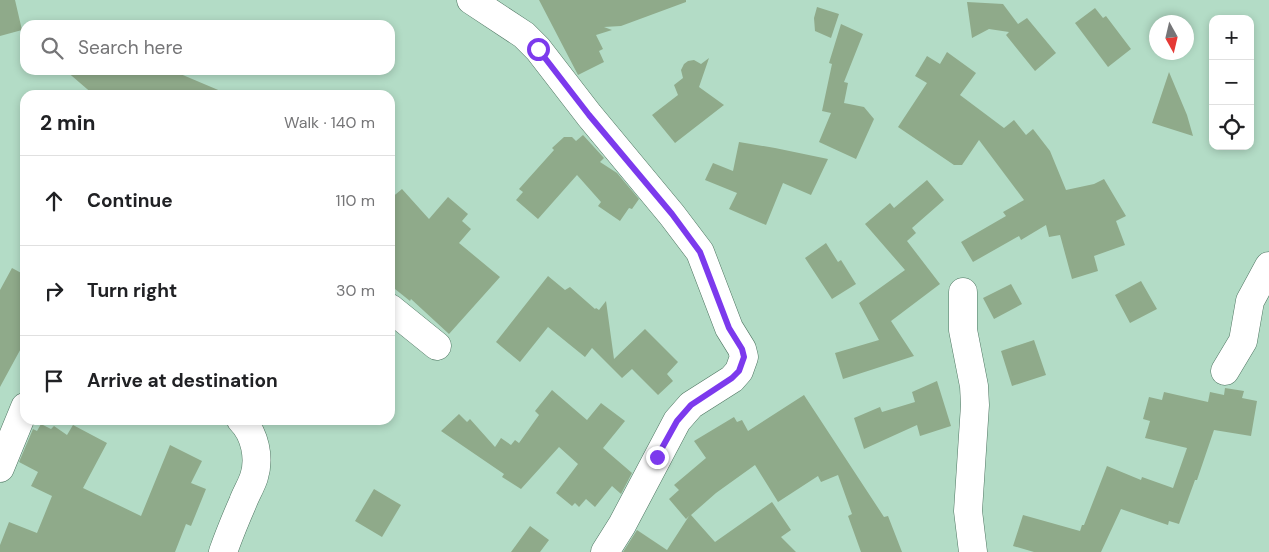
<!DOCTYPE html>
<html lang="en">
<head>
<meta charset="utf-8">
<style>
	body { margin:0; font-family:"DM Sans",sans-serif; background:#f6f6f6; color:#202124 }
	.controls { position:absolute; right:15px; top:15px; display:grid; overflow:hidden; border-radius:10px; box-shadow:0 2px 8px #0003 }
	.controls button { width:45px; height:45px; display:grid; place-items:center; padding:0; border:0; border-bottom:1px solid #e0e0e0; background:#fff; color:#202124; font:25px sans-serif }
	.compass { position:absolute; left:1149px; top:15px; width:45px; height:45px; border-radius:50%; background:#fff; box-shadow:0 2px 8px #0003; rotate:172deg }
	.stop { position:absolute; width:15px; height:15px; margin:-11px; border:4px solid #7c3aed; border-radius:50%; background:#fff }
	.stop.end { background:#7c3aed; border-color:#fff; box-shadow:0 1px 5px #0008 }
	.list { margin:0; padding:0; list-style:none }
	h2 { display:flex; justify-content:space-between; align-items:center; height:65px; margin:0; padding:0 20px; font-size:21px }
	h2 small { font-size:16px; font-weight:400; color:#757577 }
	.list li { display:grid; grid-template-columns:32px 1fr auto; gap:15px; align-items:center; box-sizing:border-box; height:90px; padding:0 20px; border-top:1px solid #e0e0e0 }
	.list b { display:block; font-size:19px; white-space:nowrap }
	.list em { font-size:16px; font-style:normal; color:#757577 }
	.icon { flex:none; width:28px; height:28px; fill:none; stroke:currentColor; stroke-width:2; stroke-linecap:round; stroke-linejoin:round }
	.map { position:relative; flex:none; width:1269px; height:552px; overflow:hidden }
	.search { position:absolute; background:#fff; box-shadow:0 2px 8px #0003; left:20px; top:20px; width:375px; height:55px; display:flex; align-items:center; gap:12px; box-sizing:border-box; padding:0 18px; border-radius:15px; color:#757577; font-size:19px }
	.panel { position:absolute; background:#fff; box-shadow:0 2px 8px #0003; left:20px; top:90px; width:375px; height:335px; border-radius:15px }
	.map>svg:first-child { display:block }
	.building { fill:#8faa8a }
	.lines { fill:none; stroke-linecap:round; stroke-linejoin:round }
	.minor-casing { stroke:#4d7460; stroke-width:29 }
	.minor { stroke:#fff; stroke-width:28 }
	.route { stroke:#7c3aed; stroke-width:6 }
</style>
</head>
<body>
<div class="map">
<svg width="1269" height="552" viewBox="0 0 1269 552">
	<rect width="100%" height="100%" fill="#b3dcc6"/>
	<!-- building -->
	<path class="building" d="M0,0H15L22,30L0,36Z
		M539,0H686V2L621,26L604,27L612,30L596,35L603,49L599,51L604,62L578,75Z
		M967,2L1003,4L1018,24L1027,18L1056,53L1035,71L1006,35L1009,32L989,29L972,38Z
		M817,7L839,14L831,38L815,31L814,18Z
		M1095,8L1103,18L1106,16L1131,49L1108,67L1075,23Z
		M841,24L863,34L844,82L848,83L844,103L864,107L874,119L856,159L819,142L831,113L822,111L832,64L829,63Z
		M947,52L976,73L960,95L1004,128L1014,120L1026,135L1033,129L1050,151L1066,190L1094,184L1104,179L1126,216L1116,221L1125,245L1094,256L1098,271L1072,279L1060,235L1049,237L1046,225L1021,240L1019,236L973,262L961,242L1006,216L1003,212L1024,200L979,140L962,165H954L898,127L927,83L915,76L927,56L940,64Z
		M709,58L699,87L724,105L675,143L652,115L678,95L674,85L683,78L681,70L684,64L688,61L694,60L701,64Z
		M65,70H171L230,95H94Z
		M1169,72L1187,115L1193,136L1152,123Z
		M583,135L604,158L600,162L617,173L639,199L632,209L629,208L620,221L598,206L601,202L577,175L538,219L516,200L523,192L519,189L554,150L552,148L564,137H572L576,141Z
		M739,142L775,148L828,159L811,195L783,183L766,225L729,209L737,193L705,180L713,163L733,171Z
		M927,180L944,200L912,228L916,233L907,241L940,284L891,321L914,356L843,379L835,353L879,340L859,303L905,270L865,224L890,203L894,208Z
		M402,189L429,219L448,197L468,214L462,221L471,229L459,243L500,277L449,334L411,299L410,301L390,285V199Z
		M826,243L838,262L841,260L856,284L832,299L805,258Z
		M12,268L25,275V341L0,387V290Z
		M548,276L565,290L570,287L595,309L596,308L599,310L606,301L614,359L645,329L678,362L667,374L673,381L658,395L632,369L622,378L592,348L585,357L548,327L520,362L496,342Z
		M1141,281L1157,309L1130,323L1115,295Z
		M1011,284L1022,304L994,319L983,298Z
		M1034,340L1046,375L1012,386L1001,351Z
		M937,381L951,426L920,436L917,425L864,449L854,418L880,407L882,412L915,402L912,392Z
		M1225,388L1244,391L1242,398L1257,401L1251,436L1214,430L1197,480H1195L1179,524L1169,521L1168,525L1121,509L1101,552H1034L1013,546L1023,515L1080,531L1082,525H1084L1107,466L1141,480L1142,477L1173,488L1187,448L1145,438L1150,421L1143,419L1149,397L1162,400L1164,392L1208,402L1210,392L1224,395Z
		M552,390L587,420L601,403L625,421L603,448L632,473L621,494L612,486L595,507L586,499L579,507L575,503L572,506L556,493L578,464L559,447L521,489L502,477L504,474L441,431L459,414L467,422L470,419L495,447L501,438L511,445L515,440L519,443L539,415L535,411Z
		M804,395L884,517L888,516L902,552H861L848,516L852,514L838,475L821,482L818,476L778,502L755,465L716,493L691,515L715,542L772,502L791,530L781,537L796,552H623L637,530L667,550L689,516L686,519L669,499L679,490L674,485L706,458L694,441L734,417L737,422L742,420L748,431Z
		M41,424L51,429L54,426L67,435L73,425L107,443L83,488L141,516L170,445L202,461L191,483L206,489L191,526L186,524L175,552H0V545L9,522L37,533L52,496L31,486L38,472L19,462L33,429L37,431Z
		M374,489L401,505L382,537L355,521Z
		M530,526L549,540L540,552H511Z"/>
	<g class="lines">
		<!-- minor casing -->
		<g class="minor-casing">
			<path id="minor" d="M471,0L524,35L538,49L589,115L672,215L700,252L729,328L742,349L744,357L739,371L732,379L691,405L677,421L622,525L605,552
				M963,292V330L974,386L975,405L968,511L973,552
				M390,308L437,346
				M1225,371L1243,341L1250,301L1269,266
				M0,468L25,407
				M223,552C229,535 236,518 243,502C246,494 251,486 254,477C260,458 255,434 241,420"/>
		</g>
		<!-- minor -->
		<use href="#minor" class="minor"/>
	</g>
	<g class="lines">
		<!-- route -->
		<path class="route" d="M538,49L589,115L672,214L700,252L729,328L742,349L744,357L739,371L732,378L691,405L677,421L657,457"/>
	</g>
</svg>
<div class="controls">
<button>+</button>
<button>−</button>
<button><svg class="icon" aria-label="locate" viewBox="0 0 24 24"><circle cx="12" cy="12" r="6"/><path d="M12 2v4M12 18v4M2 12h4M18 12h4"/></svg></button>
</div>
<svg class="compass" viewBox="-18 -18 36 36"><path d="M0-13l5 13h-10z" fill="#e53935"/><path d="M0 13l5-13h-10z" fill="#757577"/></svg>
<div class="stop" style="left:538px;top:49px"></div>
<div class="stop end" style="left:657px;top:457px"></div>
<div class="search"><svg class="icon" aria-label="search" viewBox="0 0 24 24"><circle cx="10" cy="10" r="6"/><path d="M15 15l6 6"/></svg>Search here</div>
<section class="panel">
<h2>2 min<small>Walk · 140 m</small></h2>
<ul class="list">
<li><svg class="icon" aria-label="ahead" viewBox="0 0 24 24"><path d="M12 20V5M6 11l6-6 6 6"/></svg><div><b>Continue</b></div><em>110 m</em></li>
<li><svg class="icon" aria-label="right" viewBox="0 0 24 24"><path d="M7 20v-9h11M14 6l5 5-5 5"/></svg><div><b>Turn right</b></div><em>30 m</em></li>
<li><svg class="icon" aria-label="arrive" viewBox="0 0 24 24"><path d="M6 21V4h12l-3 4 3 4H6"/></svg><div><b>Arrive at destination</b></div></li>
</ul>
</section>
</div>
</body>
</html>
